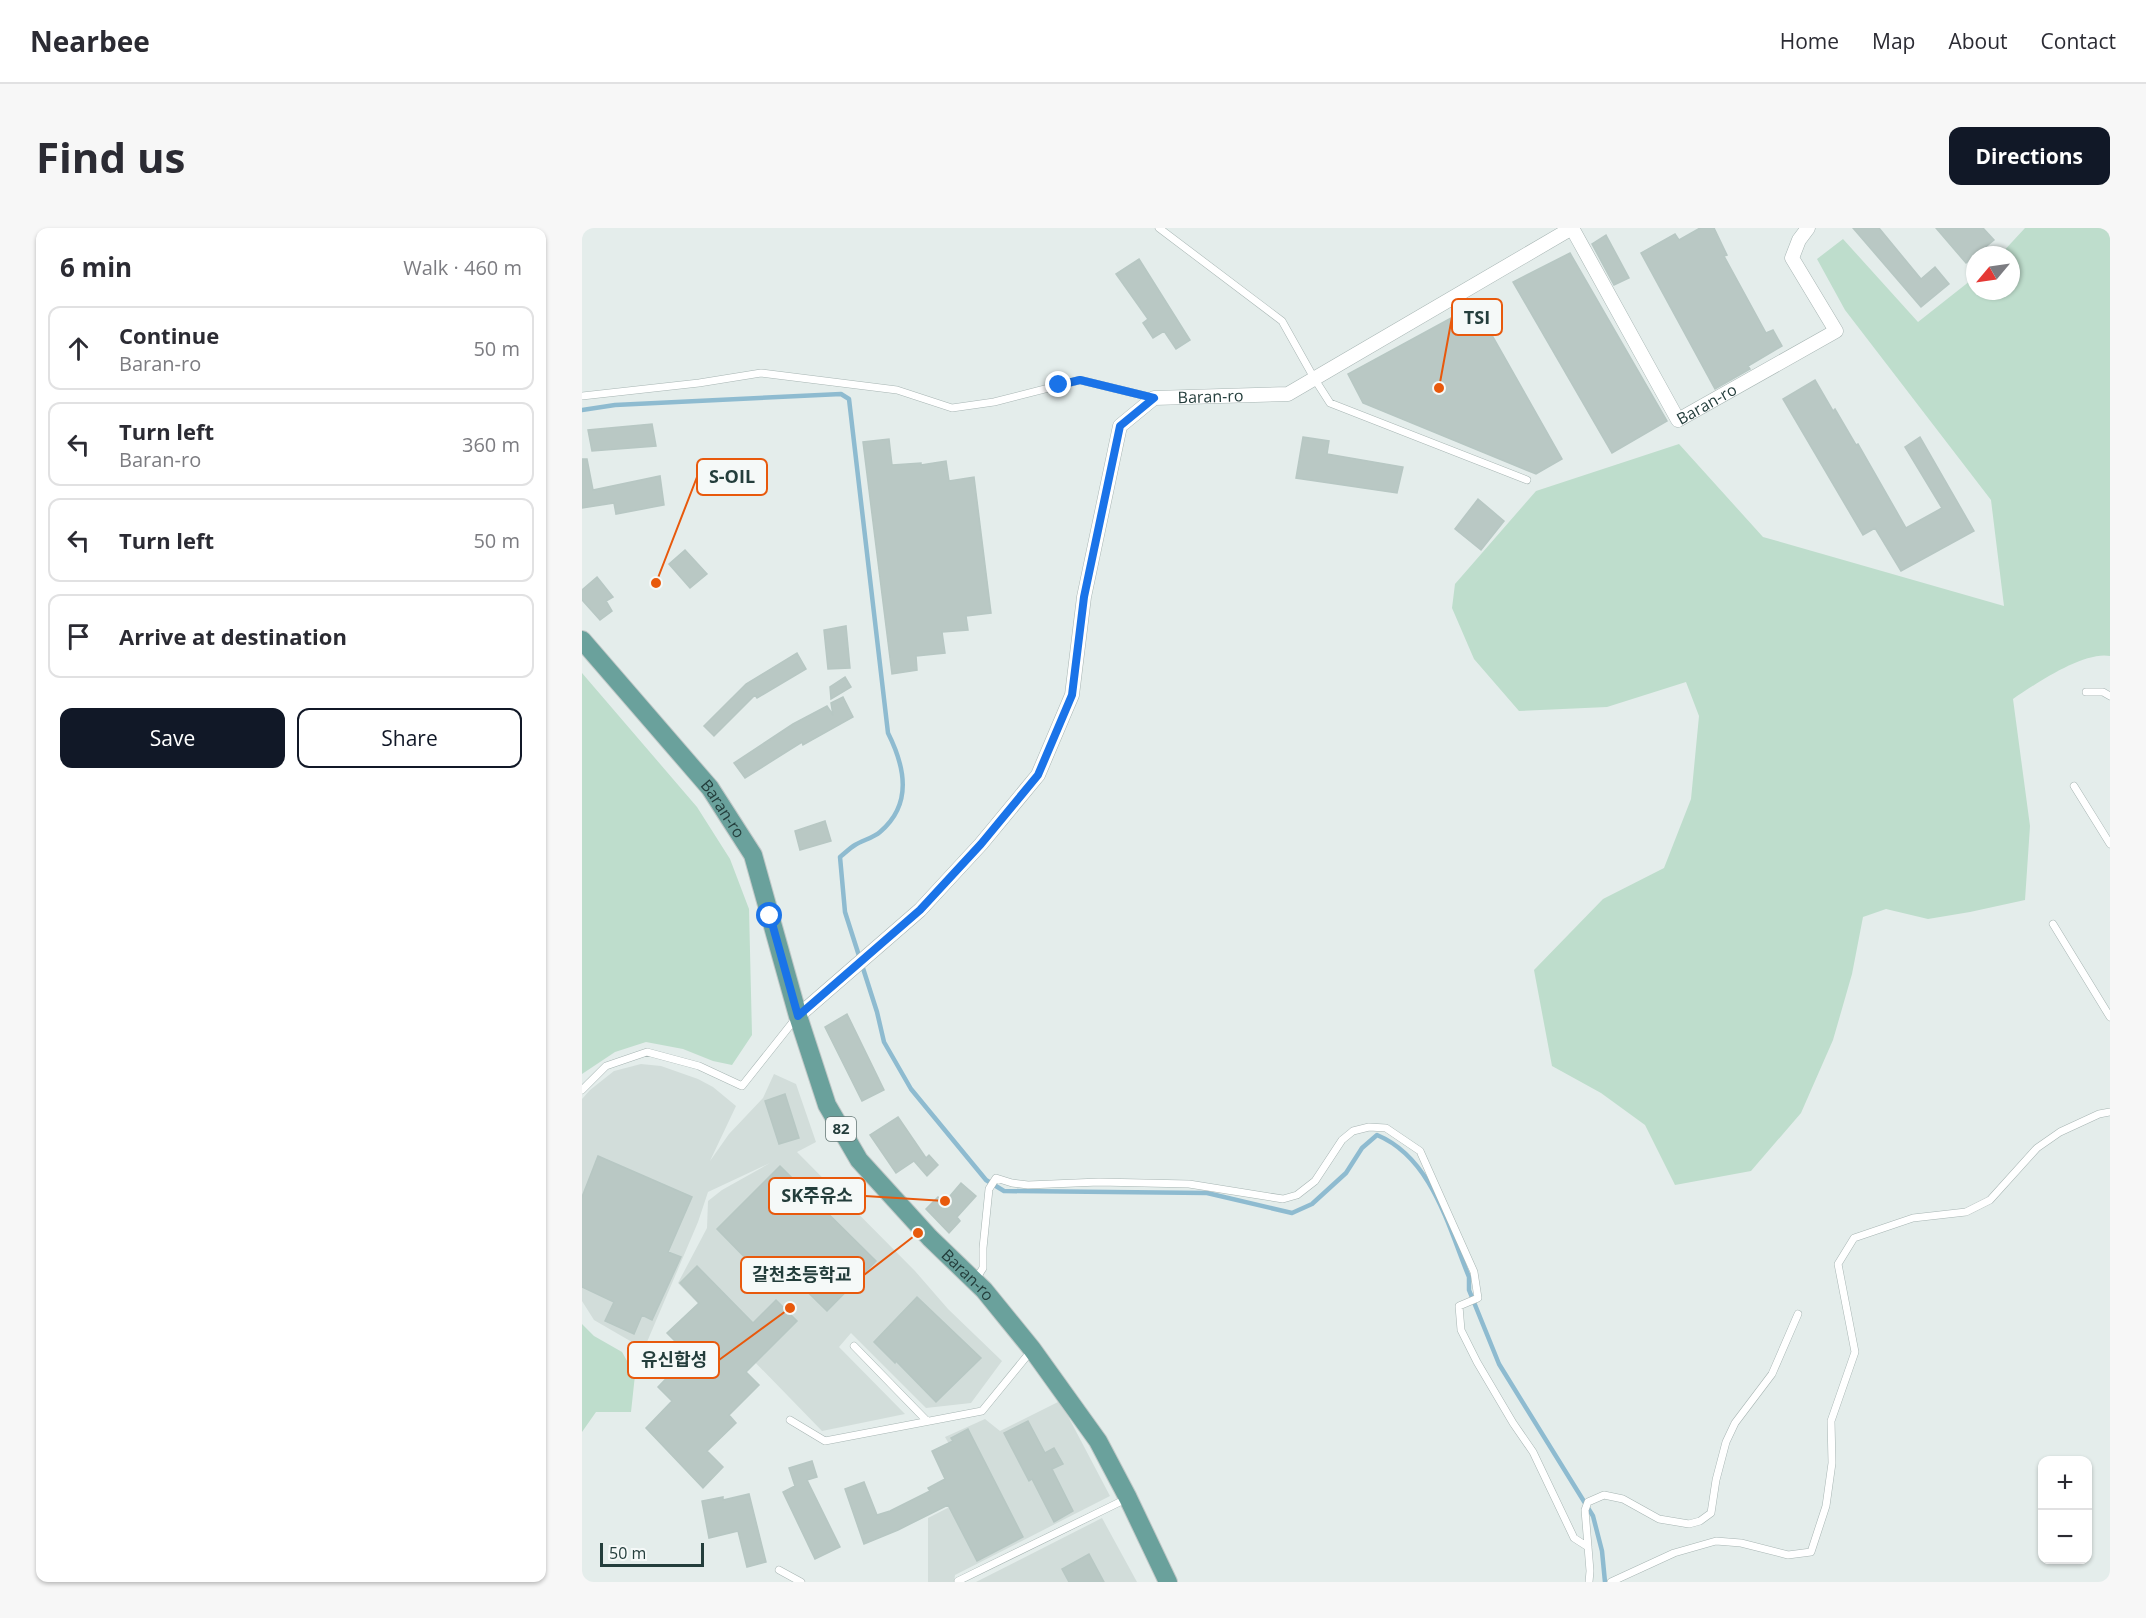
<!DOCTYPE html>
<html lang="en">
<head>
<meta charset="utf-8">
<style>
	body { margin:0; font-family:"Open Sans","Noto Sans KR",sans-serif; background:#f7f7f7; color:#2b2b33 }
	.controls { position:absolute; right:18px; bottom:18px; display:grid; overflow:hidden; border-radius:12px; box-shadow:0 2px 4px #0004 }
	.controls button { width:54px; height:54px; display:grid; place-items:center; padding:0; border:0; border-bottom:2px solid #e1e1e2; background:#fff; color:#2b2b33; font:30px sans-serif }
	.compass { position:absolute; left:1384px; top:18px; width:54px; height:54px; border-radius:50%; background:#fff; box-shadow:0 2px 4px #0004; rotate:241deg }
	.scale { position:absolute; left:18px; bottom:15px; width:104px; box-sizing:border-box; padding-left:6px; border:3px solid #243e3c; border-top:0; font-size:16px; line-height:21px; white-space:nowrap; color:#243e3c; -webkit-text-stroke:4px #f5f9f8; paint-order:stroke }
	.stop { position:absolute; width:18px; height:18px; margin:-14px; border:4px solid #1a73e8; border-radius:50%; background:#fff }
	.stop.end { background:#1a73e8; border-color:#fff; box-shadow:0 2px 6px #0008 }
	.list { margin:0; padding:0; list-style:none }
	h2 { display:flex; justify-content:space-between; align-items:center; height:78px; margin:0; padding:0 24px; font-size:26px }
	h2 small { font-size:20px; font-weight:400; color:#7c7c81 }
	.list li { display:grid; grid-template-columns:39px 1fr auto; gap:18px; align-items:center; box-sizing:border-box; height:84px; margin:0 12px 12px; padding:0 12px; border:2px solid #e1e1e2; border-radius:12px }
	.list b { display:block; font-size:22px; white-space:nowrap }
	.list p { margin:0; font-size:20px; white-space:nowrap; color:#7c7c81 }
	.list em { font-size:20px; font-style:normal; color:#7c7c81 }
	.actions { display:flex; gap:12px; padding:18px 24px }
	.actions a { flex:1; padding:14px 0; border:2px solid #111827; border-radius:12px; text-align:center; font-size:21px; color:#111827 }
	.actions .main { background:#111827; color:#fff }
	.icon { flex:none; width:33px; height:33px; fill:none; stroke:currentColor; stroke-width:2; stroke-linecap:round; stroke-linejoin:round }
	.map { position:relative; flex:none; width:1528px; height:1354px; overflow:hidden; border-radius:12px }
	header { display:flex; align-items:center; gap:36px; box-sizing:border-box; height:84px; padding:0 30px; background:#fff; border-bottom:2px solid #e1e1e2 }
	header strong { font-size:28px }
	nav { display:flex; gap:33px; margin-inline-start:auto; font-size:21px }
	.intro { display:flex; align-items:center; justify-content:space-between; box-sizing:border-box; height:144px; padding:0 36px }
	h1 { margin:0; font-size:42px }
	.button { padding:15px 27px; border-radius:12px; background:#111827; color:#fff; font-size:21px; font-weight:700 }
	main { display:flex; gap:36px; padding:0 36px }
	aside { flex:1; background:#fff; border-radius:12px; box-shadow:0 2px 4px #0004 }
	.map>svg:first-child { display:block }
	.built { fill:#d2ddda }
	.green { fill:#beddcc }
	.lines { fill:none; stroke-linecap:round; stroke-linejoin:round }
	.stream { stroke:#8ebbd0; stroke-width:4.5 }
	.building { fill:#b9c8c4; stroke:#b7c7c3; stroke-width:1.5 }
	.lane-casing { stroke:#a7b5b3; stroke-width:8 }
	.street-casing { stroke:#a7b5b3; stroke-width:15 }
	.primary-casing { stroke:#c2c9c8; stroke-width:20 }
	.lane { stroke:#fff; stroke-width:7 }
	.street { stroke:#fff; stroke-width:14 }
	.primary { stroke:#6aa19c; stroke-width:18 }
	.route { stroke:#1a73e8; stroke-width:8 }
	.labels { text-anchor:middle; stroke-width:6; stroke-linejoin:round; paint-order:stroke }
	.shield { fill:#f5f9f8; stroke:#637674; stroke-width:1.5 }
	.shield-label { font-size:15px; font-weight:bold; fill:#243e3c }
	.street-label { font-size:16px; fill:#243e3c; stroke:#f5f9f8 }
	.leader { fill:none; stroke:#e8590c; stroke-width:2 }
	.callout-dot { fill:#e8590c; stroke:#f5f9f8; stroke-width:2 }
	.callout { fill:#f5f9f8; stroke:#e8590c; stroke-width:2 }
	.callout-label { font-size:18px; text-anchor:middle; font-weight:bold; fill:#243e3c }
</style>
</head>
<body>
<header>
<strong>Nearbee</strong>
<nav><a>Home</a><a>Map</a><a>About</a><a>Contact</a></nav>
</header>
<div class="intro"><h1>Find us</h1><a class="button">Directions</a></div>
<main>
<aside>
<h2>6 min<small>Walk · 460 m</small></h2>
<ul class="list">
<li><svg class="icon" aria-label="ahead" viewBox="0 0 24 24"><path d="M12 20V5M6 11l6-6 6 6"/></svg><div><b>Continue</b><p>Baran-ro</p></div><em>50 m</em></li>
<li><svg class="icon" aria-label="left" viewBox="0 0 24 24"><path d="M17 20v-9H6M10 6l-5 5 5 5"/></svg><div><b>Turn left</b><p>Baran-ro</p></div><em>360 m</em></li>
<li><svg class="icon" aria-label="left" viewBox="0 0 24 24"><path d="M17 20v-9H6M10 6l-5 5 5 5"/></svg><div><b>Turn left</b></div><em>50 m</em></li>
<li><svg class="icon" aria-label="arrive" viewBox="0 0 24 24"><path d="M6 21V4h12l-3 4 3 4H6"/></svg><div><b>Arrive at destination</b></div></li>
</ul>
<div class="actions"><a class="main">Save</a><a>Share</a></div>
</aside>
<div class="map">
<svg width="1528" height="1354" viewBox="0 0 1528 1354">
	<rect width="100%" height="100%" fill="#e4edeb"/>
	<!-- built -->
	<path class="built" d="M59,836L79,838L116,851L131,859L154,878L128,933L147,906L181,870L192,846L214,856L234,914L215,924L333,1043L366,1081L420,1133L389,1175L344,1180L269,1105L257,1119L323,1186L240,1203L96,1055L125,1000L126,973L140,962L188,935L126,964L116,994L62,1121L12,1092L0,1073V871L8,862L32,843Z
		M478,1173L528,1268L373,1347L372,1354H346V1290L395,1265L363,1209L403,1191L418,1203Z
		M520,1290L555,1354H394Z"/>
	<!-- green -->
	<path class="green" d="M1443,0H1528V428C1502,423 1453,456 1431,471L1448,598L1443,672L1388,684L1346,691L1304,681L1281,689L1270,746L1251,812L1219,885L1169,943L1093,957L1063,897L1019,865L970,838L952,742L1021,671L1082,640L1109,571L1117,488L1104,454L1025,479L937,483L892,431L870,380L873,356L954,263L1097,216L1181,309L1422,378L1409,272L1263,82L1235,31L1261,11L1336,94L1393,49V63H1429V27H1418Z
		M0,445L115,579L148,631L167,681L170,807L150,837L131,833L101,821L64,814L33,824L0,846Z
		M0,1096L12,1108L40,1124L53,1147L49,1184H14L0,1204Z"/>
	<g class="lines">
		<!-- stream -->
		<path class="stream" d="M0,182L33,177L259,166L267,171L306,505C323,539 331,576 298,604C291,610 281,612 273,617C268,620 263,625 258,629L263,684L295,784L302,814L329,861L404,952L422,963L625,965L710,985L730,976L764,945L780,920L795,907C850,930 866,998 887,1049V1062L917,1136L1011,1288L1020,1323L1023,1354"/>
	</g>
	<!-- building -->
	<path class="building" d="M1118,0H1132L1145,27L1142,28L1184,105L1191,102L1200,118L1166,138L1168,141L1133,161L1059,25L1093,6L1097,12Z
		M1271,0H1297L1339,51L1353,39L1367,56L1339,79Z
		M1354,0H1401L1412,12L1384,35Z
		M1024,7L1047,50L1032,57L1010,16Z
		M988,25L1085,193L1030,225L931,54Z
		M557,31L608,112L594,121L582,103L571,110L561,95L566,91L534,46Z
		M893,77L980,231L954,246L781,175L766,146Z
		M1233,152L1251,183L1253,181L1274,217L1276,216L1324,300L1360,280L1323,219L1338,209L1392,303L1319,343L1293,300L1281,307L1201,171Z
		M70,196L74,218L10,223L6,202Z
		M721,209L747,213L745,226L821,239L815,265L714,250Z
		M307,211L310,237L339,235V237L364,233L367,253L392,249L409,385L384,388L386,402L360,404L363,425L334,428L335,442L310,446L281,214Z
		M0,231H5L11,262L78,248L82,277L34,286L32,275L0,280Z
		M896,271L922,293L899,322L873,301Z
		M103,322L125,346L108,360L87,336Z
		M15,349L31,369L24,373L30,383L18,392L0,372V362Z
		M264,398L268,440L246,441L242,402Z
		M215,425L224,441L175,470L173,467L132,508L122,498L164,456Z
		M263,449L269,459L249,471L248,459Z
		M261,469L271,489L221,517L220,514L163,550L152,535L211,496L245,478L251,487L249,475Z
		M243,593L249,613L218,622L213,603Z
		M265,786L302,862L280,873L243,799Z
		M203,866L217,910L197,916L183,873Z
		M316,889L344,930L347,927L356,937L345,948L332,933L314,945L288,907Z
		M16,928L110,969L86,1024L99,1029L70,1092L60,1087L52,1106L23,1093L32,1074L0,1059V969Z
		M198,938L294,1033L245,1083L193,1032L179,1046L135,1001Z
		M379,955L394,968L375,989L378,993L367,1005L344,981L356,969L362,975Z
		M115,1038L171,1095L194,1072L215,1093L164,1144L177,1157L147,1187L154,1195L125,1223L141,1239L121,1260L64,1200L90,1173L76,1159L107,1127L85,1105L117,1075L98,1055Z
		M335,1069L399,1130L354,1174L314,1133L313,1135L292,1114Z
		M446,1193L463,1225L472,1220L481,1236L470,1241L491,1283L472,1294L450,1251L447,1253L422,1205Z
		M386,1201L441,1309L395,1333L366,1277L316,1302L282,1316L263,1261L282,1254L295,1287L308,1283L348,1263L346,1260L363,1251L350,1223L371,1213L369,1210Z
		M230,1233L235,1249L225,1252L258,1319L233,1331L201,1264L213,1258L207,1240Z
		M167,1266L184,1334L165,1339L156,1303L127,1310L120,1273L141,1269V1272Z
		M507,1326L522,1354H487L480,1341Z"/>
	<g class="lines">
		<!-- lane casing -->
		<g class="lane-casing">
			<path id="lane" d="M577,0L700,93L732,150L748,175L945,252
				M0,168L117,155L179,145L315,162L370,180L412,174L498,152L572,170
				M1504,464H1521L1528,468
				M1492,558L1528,616
				M1471,696L1528,789
				M0,862L24,838L65,824L117,838L160,858L214,790
				M394,1051L401,1040V1020L407,961L414,950L430,955L446,957L517,954L607,956L701,971L715,967L733,953L760,912L771,903L787,899L804,900L838,923L892,1044L896,1070L877,1078L879,1102L895,1134L931,1195L951,1224L992,1310L1006,1319
				M272,1118L345,1193
				M208,1192L243,1213L400,1183L449,1123
				M197,1342L219,1354
				M376,1353L544,1271
				M1007,1354L1008,1343L1003,1282L1006,1274L1022,1267L1041,1271L1077,1291L1107,1296L1118,1293L1129,1285L1134,1252L1144,1214L1153,1195L1190,1146L1216,1086
				M1029,1354L1092,1325L1134,1313L1159,1315L1206,1327L1229,1324L1244,1278L1250,1235L1249,1193L1273,1124L1256,1036L1272,1010L1331,990L1384,984L1408,972L1455,920L1478,904L1517,886L1528,884"/>
		</g>
		<!-- street casing -->
		<g class="street-casing">
			<g id="street">
				<path id="s1" d="M990,0L1096,192L1254,103L1210,30L1217,12L1226,0"/>
				<path id="s2" d="M216,788L338,682L399,616L456,547L490,467L502,369L538,198L572,170L706,166L990,0"/>
			</g>
		</g>
		<!-- primary casing -->
		<g class="primary-casing">
			<g id="primary">
				<path id="s3" d="M0,412L128,560L171,627L216,788L245,877L277,932L348,1010L402,1062L450,1121L516,1213L546,1270L586,1354"/>
			</g>
		</g>
		<!-- lane -->
		<use href="#lane" class="lane"/>
		<!-- street -->
		<use href="#street" class="street"/>
		<!-- primary -->
		<use href="#primary" class="primary"/>
	</g>
	<g class="lines">
		<!-- route -->
		<path class="route" d="M188,688L216,788L338,682L399,616L456,547L490,467L502,369L538,198L572,170L498,152L477,157"/>
	</g>
	<g class="labels">
		<!-- shield labels -->
		<rect class="shield" x="244" y="889" width="30" height="24" rx="4.5"/>
		<g class="shield-label">
			<text x="259" y="906">82</text>
		</g>
		<!-- street labels -->
		<g class="street-label">
			<text dy="6" stroke="none"><textPath href="#s2" startOffset="802">Baran-ro</textPath></text>
			<text dy="6" stroke="none"><textPath href="#s1" startOffset="252">Baran-ro</textPath></text>
			<text dy="6" stroke="none"><textPath href="#s3" startOffset="220">Baran-ro</textPath></text>
			<text dy="6" stroke="none"><textPath href="#s3" startOffset="758">Baran-ro</textPath></text>
		</g>
	</g>
	<!-- callouts -->
	<path class="leader" d="M857 160L870 89M74 355L115 249M363 973L283 968M336 1005L282 1047M208 1080L137 1132"/>
	<g class="callout-dot">
		<circle cx="857" cy="160" r="6"/>
		<circle cx="74" cy="355" r="6"/>
		<circle cx="363" cy="973" r="6"/>
		<circle cx="336" cy="1005" r="6"/>
		<circle cx="208" cy="1080" r="6"/>
	</g>
	<g class="callout">
		<rect x="870" y="71" width="50" height="36" rx="6"/>
		<rect x="115" y="231" width="70" height="36" rx="6"/>
		<rect x="187" y="950" width="96" height="36" rx="6"/>
		<rect x="159" y="1029" width="123" height="36" rx="6"/>
		<rect x="46" y="1114" width="91" height="36" rx="6"/>
	</g>
	<g class="callout-label">
		<text x="895" y="96">TSI</text>
		<text x="150" y="255">S-OIL</text>
		<text x="235" y="974">SK주유소</text>
		<text x="220" y="1053">갈천초등학교</text>
		<text x="92" y="1138">유신합성</text>
	</g>
</svg>
<div class="controls">
<button>+</button>
<button>−</button>
</div>
<svg class="compass" viewBox="-18 -18 36 36"><path d="M0-13l5 13h-10z" fill="#e53935"/><path d="M0 13l5-13h-10z" fill="#7c7c81"/></svg>
<div class="scale">50 m</div>
<div class="stop" style="left:188px;top:688px"></div>
<div class="stop end" style="left:477px;top:157px"></div>
</div>
</main>
</body>
</html>
